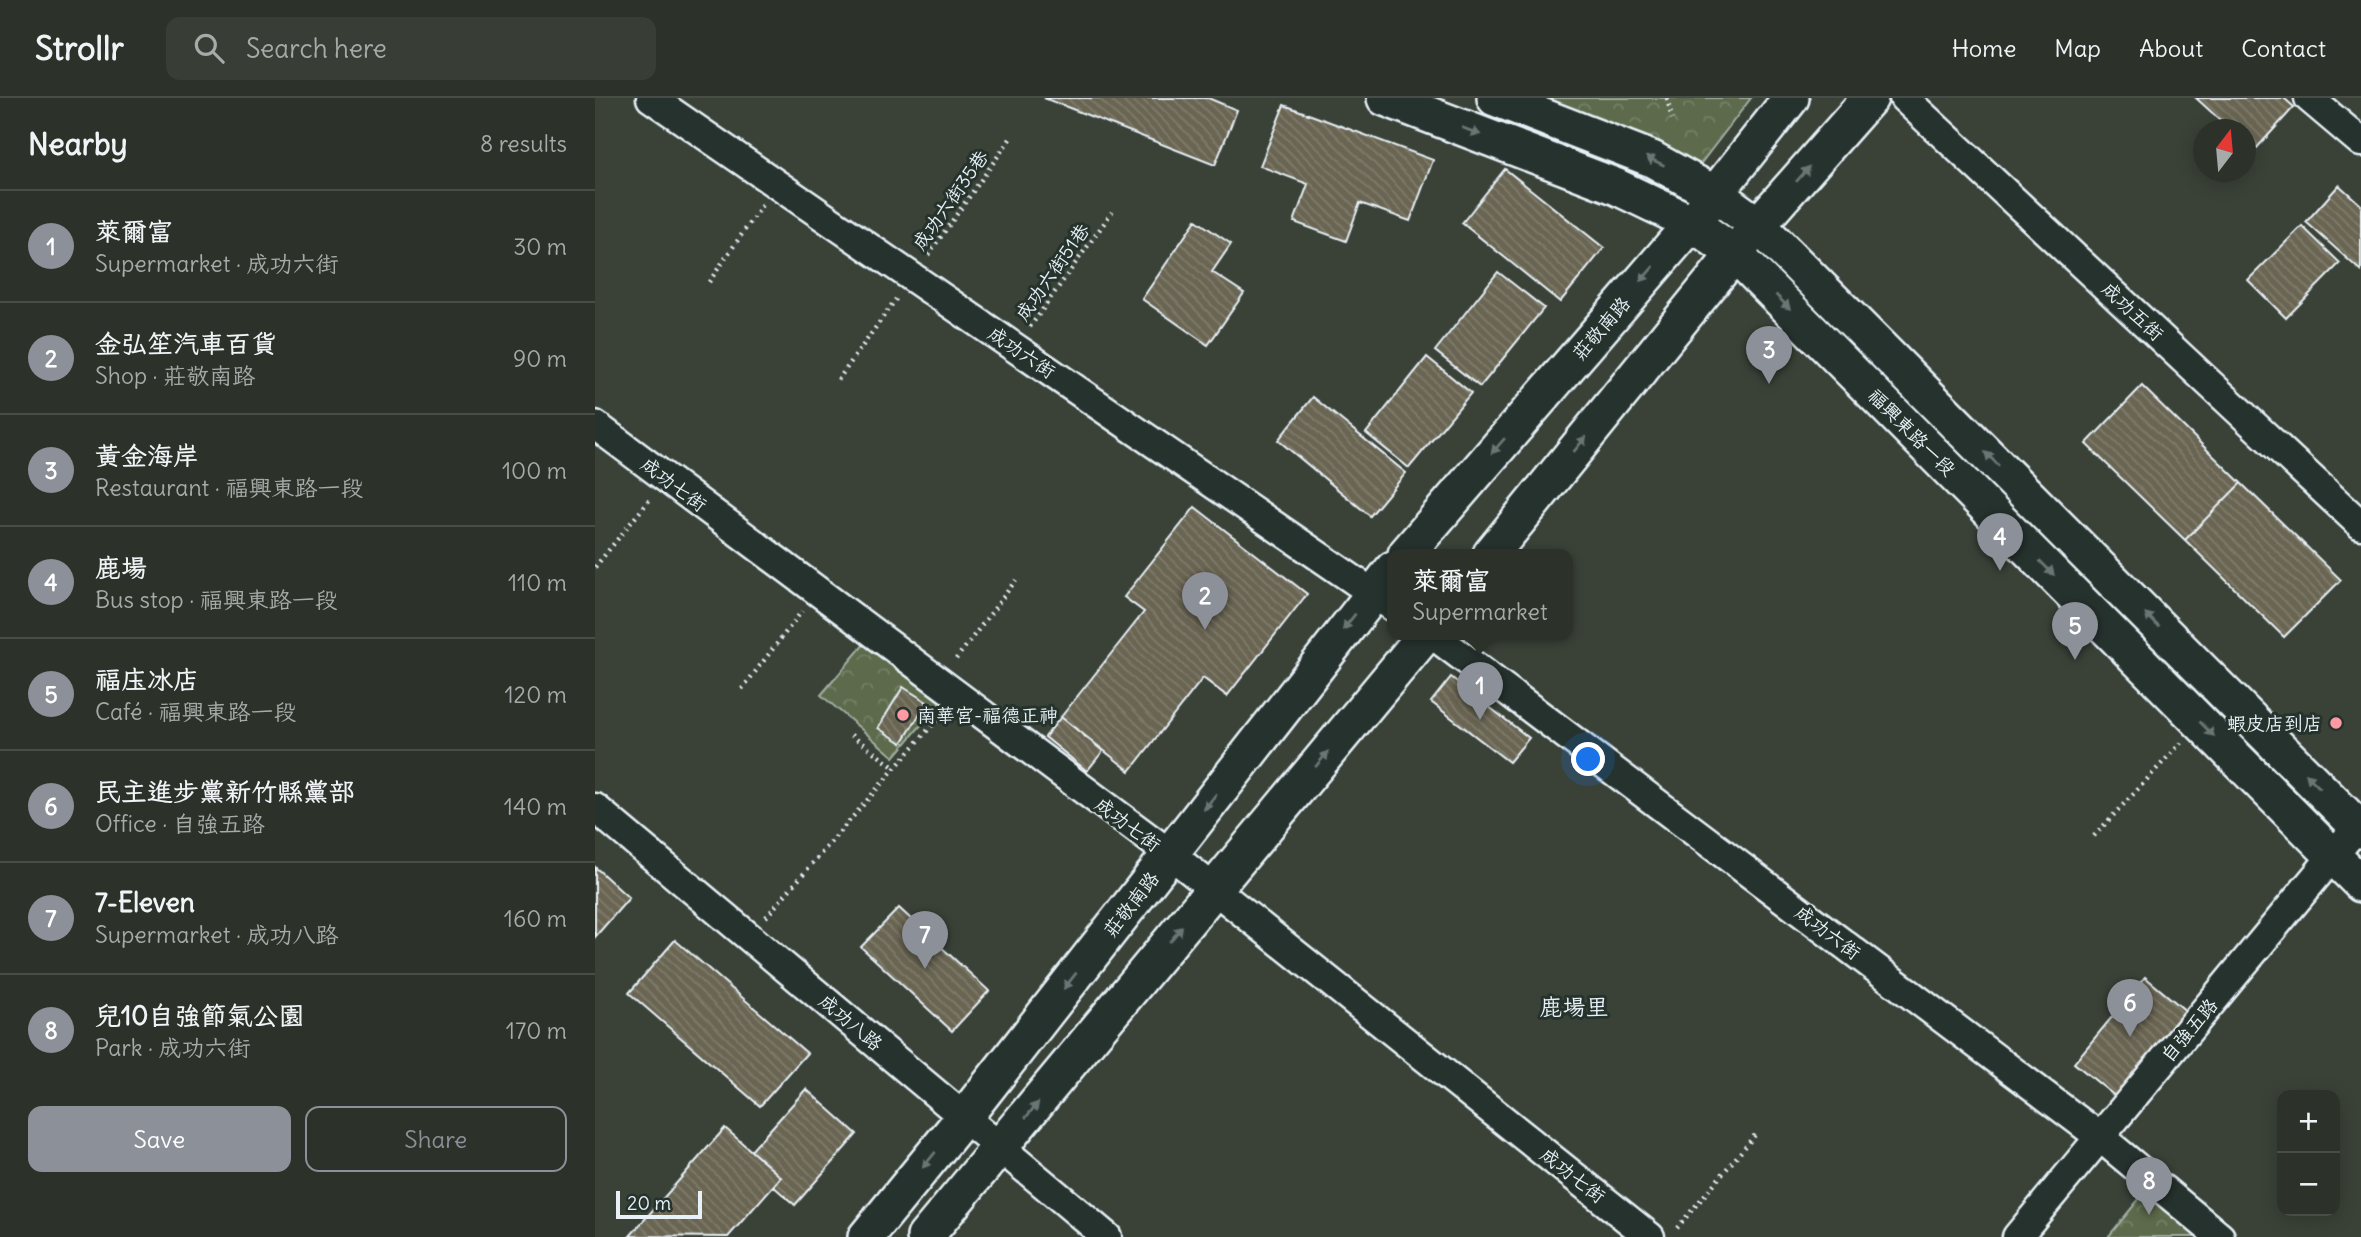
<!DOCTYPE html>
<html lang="en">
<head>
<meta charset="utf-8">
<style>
	body { margin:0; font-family:Delius,"LXGW WenKai TC",sans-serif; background:#383e36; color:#f1f3f6 }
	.controls { position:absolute; right:21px; bottom:21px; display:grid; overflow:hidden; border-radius:14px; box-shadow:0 4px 18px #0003 }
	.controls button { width:63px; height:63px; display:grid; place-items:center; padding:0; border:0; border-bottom:2px solid #484d47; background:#2c322a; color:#f1f3f6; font:35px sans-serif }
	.compass { position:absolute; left:1598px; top:21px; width:63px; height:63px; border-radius:50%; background:#2c322a; box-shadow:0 4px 18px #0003; rotate:16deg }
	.scale { position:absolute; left:21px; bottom:18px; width:86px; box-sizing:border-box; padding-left:7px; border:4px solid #e8f1f8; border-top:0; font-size:19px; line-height:24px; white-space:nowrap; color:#e8f1f8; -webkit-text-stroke:5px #26332d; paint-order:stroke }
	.you { position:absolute; left:994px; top:662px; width:24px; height:24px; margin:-18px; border:5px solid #fff; border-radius:50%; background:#1a73e8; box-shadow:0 0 0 10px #1a73e833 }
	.badge { display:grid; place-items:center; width:46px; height:46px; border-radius:50%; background:#8c9099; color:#fff; font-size:23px; font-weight:700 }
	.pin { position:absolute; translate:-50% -58px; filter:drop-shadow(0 2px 4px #0008) }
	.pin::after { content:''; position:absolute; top:37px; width:24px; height:21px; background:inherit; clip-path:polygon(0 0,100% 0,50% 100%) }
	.popup { position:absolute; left:792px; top:451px; width:186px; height:91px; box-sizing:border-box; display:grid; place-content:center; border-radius:14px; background:#2c322a; filter:drop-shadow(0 2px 5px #0005); font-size:23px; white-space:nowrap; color:#a6aaa8 }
	.popup b { font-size:26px; color:#f1f3f6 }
	.popup::after { content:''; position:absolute; left:50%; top:100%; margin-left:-14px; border:14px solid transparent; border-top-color:#2c322a }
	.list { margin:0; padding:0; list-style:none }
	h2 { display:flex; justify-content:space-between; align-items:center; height:91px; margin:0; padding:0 28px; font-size:30px }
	h2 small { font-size:23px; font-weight:400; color:#a6aaa8 }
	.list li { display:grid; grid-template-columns:46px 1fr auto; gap:21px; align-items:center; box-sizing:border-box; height:112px; padding:0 28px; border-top:2px solid #484d47 }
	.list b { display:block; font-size:26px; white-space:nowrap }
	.list p { margin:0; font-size:23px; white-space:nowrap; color:#a6aaa8 }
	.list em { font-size:23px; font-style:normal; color:#a6aaa8 }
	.actions { display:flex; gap:14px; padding:21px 28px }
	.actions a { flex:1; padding:16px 0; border:2px solid #8c9099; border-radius:14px; text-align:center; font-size:24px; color:#8c9099 }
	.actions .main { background:#8c9099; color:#fff }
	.icon { flex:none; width:38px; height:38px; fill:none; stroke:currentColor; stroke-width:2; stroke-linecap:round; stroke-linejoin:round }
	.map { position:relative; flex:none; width:1766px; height:1139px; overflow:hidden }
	header { display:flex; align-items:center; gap:42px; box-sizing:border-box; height:98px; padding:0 35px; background:#2c322a; border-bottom:2px solid #484d47 }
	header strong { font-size:33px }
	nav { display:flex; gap:38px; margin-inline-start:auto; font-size:24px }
	.search { width:490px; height:63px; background:#383e36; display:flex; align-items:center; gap:18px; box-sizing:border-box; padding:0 24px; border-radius:14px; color:#a6aaa8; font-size:26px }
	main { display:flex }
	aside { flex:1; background:#2c322a }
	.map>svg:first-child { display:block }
	.forest { fill:url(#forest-crowns); stroke:#a2aea2; stroke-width:2 }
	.building { fill:url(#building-back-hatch); stroke:#e8f1f8; stroke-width:2 }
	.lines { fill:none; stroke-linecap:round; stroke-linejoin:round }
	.minor-casing { stroke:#e8f1f8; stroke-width:33 }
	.tertiary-casing { stroke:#e8f1f8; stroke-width:40 }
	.path { stroke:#e8f1f8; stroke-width:4.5; stroke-dasharray:2 5; stroke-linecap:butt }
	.minor { stroke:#26332d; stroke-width:28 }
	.tertiary { stroke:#26332d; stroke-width:35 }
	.oneway { fill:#6a7674 }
	.poi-dot { fill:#ff9aa2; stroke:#26332d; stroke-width:2.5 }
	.labels { text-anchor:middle; stroke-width:6; stroke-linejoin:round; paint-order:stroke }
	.street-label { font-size:19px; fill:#e8f1f8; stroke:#26332d }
	.poi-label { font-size:19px; fill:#e8f1f8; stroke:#26332d; text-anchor:start }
	.quarter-label { font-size:23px; fill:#e8f1f8; stroke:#26332d }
</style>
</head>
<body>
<header>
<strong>Strollr</strong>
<div class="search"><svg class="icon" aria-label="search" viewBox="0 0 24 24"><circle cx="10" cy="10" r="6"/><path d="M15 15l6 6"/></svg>Search here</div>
<nav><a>Home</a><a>Map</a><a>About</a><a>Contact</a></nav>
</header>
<main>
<aside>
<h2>Nearby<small>8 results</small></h2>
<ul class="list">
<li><span class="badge">1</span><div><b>萊爾富</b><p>Supermarket · 成功六街</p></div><em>30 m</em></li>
<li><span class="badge">2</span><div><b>金弘笙汽車百貨</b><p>Shop · 莊敬南路</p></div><em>90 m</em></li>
<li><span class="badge">3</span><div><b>黄金海岸</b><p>Restaurant · 福興東路一段</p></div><em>100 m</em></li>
<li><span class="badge">4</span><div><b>鹿場</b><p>Bus stop · 福興東路一段</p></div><em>110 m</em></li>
<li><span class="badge">5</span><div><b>福庒冰店</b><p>Café · 福興東路一段</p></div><em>120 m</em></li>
<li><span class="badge">6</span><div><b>民主進步黨新竹縣黨部</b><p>Office · 自強五路</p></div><em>140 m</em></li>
<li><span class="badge">7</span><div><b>7-Eleven</b><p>Supermarket · 成功八路</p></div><em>160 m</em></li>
<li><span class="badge">8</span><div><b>兒10自強節氣公園</b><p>Park · 成功六街</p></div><em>170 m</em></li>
</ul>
<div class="actions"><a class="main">Save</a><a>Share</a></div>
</aside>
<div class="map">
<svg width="1766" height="1139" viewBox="0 0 1766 1139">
	<defs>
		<pattern id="forest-crowns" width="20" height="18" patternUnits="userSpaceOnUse" patternTransform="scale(1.75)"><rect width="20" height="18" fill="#5d6b4c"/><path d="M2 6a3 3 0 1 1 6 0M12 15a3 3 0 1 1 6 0" fill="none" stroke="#748167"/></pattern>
		<pattern id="building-back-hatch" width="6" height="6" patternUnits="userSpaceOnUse" patternTransform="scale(1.75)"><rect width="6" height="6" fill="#6a6552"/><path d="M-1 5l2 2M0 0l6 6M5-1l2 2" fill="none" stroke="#7f7c6c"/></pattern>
	</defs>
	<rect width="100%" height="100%" fill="#3a4238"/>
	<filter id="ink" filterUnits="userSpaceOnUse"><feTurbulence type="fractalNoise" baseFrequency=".0143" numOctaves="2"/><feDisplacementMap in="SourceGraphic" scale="14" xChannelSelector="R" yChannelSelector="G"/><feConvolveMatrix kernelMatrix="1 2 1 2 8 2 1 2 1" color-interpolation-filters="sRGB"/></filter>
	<g filter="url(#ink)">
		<!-- forest -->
		<path class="forest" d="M947,0H1156L1103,69Z
			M276,538L349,600L299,659L226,597Z
			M1549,1095L1604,1139H1513Z"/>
		<!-- building -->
		<path class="building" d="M449,0H613L642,12L620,67Z
			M1601,0H1689L1699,9L1659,53L1650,45V32H1636Z
			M689,7L838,62L815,123L765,105L751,143L699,124L713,86L665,68Z
			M910,71L1009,150L965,204L867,125Z
			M1744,87L1766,107V173L1711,124Z
			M601,122L636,146L617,174L649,195L613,247L547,201Z
			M1707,128L1745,165L1691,220L1653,182Z
			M903,174L949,210L885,289L840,253Z
			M832,259L876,295L814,370L771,335Z
			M1547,288L1646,385L1590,442L1491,346Z
			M718,299L811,375L775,418L683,342Z
			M1646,385L1746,482L1689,539L1590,442Z
			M600,409L712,496L632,598L608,580L535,673L466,619L549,514L529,499Z
			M856,579L934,640L914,664L836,604Z
			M308,589L332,604L307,645L283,630Z
			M466,619L508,653L492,673L450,639Z
			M0,769L34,800L0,839Z
			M304,810L394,893L357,933L266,849Z
			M80,842L212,955L165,1008L34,895Z
			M1550,879L1592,914L1521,999L1479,965Z
			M211,991L262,1036L200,1107L178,1088L186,1079L156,1053Z
			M130,1030L186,1079L133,1139L35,1138Z"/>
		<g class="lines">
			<!-- minor casing -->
			<g class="minor-casing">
				<path id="minor" d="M56,0L798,509
					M1309,0L1766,427
					M1714,0L1766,44
					M0,327L575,756L1055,1139
					M837,536L1505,1039L1625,1139
					M0,710L512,1139
					M1422,1139L1766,724"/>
			</g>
			<!-- tertiary casing -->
			<g class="tertiary-casing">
				<path id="tertiary" d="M790,0L1020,88L1097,125L1140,156L1766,786
					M900,0L1057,61L1120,96L1163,127L1766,732
					M811,456L1097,125L1196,0
					M896,456L1163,127L1275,0
					M271,1139L370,1018L798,471
					M330,1139L831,536"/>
			</g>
			<!-- path -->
			<path class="path" d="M1072,0L1077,21
				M333,157L415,41
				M114,184L167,107
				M435,229L517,114
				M243,282L301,201
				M0,469L56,400
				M361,561L421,482
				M147,591L207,513
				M256,637L300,670
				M1499,738L1586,645
				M171,819L346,617
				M1082,1130L1160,1037"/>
			<!-- minor -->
			<use href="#minor" class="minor"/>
			<!-- tertiary -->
			<use href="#tertiary" class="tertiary"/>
		</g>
		<!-- one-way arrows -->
		<defs><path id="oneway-solid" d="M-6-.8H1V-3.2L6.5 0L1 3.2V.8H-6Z" transform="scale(1.75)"/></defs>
		<g class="oneway">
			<use href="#oneway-solid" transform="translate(876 33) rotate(21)"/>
			<use href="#oneway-solid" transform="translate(1060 63) rotate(-154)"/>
			<use href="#oneway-solid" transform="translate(1208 76) rotate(-49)"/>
			<use href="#oneway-solid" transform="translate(1052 176) rotate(131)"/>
			<use href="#oneway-solid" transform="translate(1188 204) rotate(45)"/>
			<use href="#oneway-solid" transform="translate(985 346) rotate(-51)"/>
			<use href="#oneway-solid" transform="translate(903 348) rotate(131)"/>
			<use href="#oneway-solid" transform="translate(1397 361) rotate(-135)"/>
			<use href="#oneway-solid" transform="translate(1452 470) rotate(45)"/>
			<use href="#oneway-solid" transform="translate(1557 522) rotate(-135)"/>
			<use href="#oneway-solid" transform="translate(754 524) rotate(128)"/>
			<use href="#oneway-solid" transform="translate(1612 631) rotate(45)"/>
			<use href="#oneway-solid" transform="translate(727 661) rotate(-50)"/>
			<use href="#oneway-solid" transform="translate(1718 683) rotate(-135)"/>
			<use href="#oneway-solid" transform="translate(615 704) rotate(128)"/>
			<use href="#oneway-solid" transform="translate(581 836) rotate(-51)"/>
			<use href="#oneway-solid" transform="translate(475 883) rotate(128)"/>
			<use href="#oneway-solid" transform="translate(437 1012) rotate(-50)"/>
			<use href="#oneway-solid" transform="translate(334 1062) rotate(129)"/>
		</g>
	</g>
	<!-- markers -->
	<g class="poi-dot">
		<circle cx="308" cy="617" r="7"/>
		<circle cx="1741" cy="625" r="7"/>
	</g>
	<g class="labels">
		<!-- street labels -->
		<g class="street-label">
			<text transform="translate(355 102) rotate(-55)" y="7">成功六街35巷</text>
			<text transform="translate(457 174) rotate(-55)" y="7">成功六街51巷</text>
			<text transform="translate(1538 213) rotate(43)" y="7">成功五街</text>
			<text transform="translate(1006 230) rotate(-49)" y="7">莊敬南路</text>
			<text transform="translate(427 254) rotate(34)" y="7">成功六街</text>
			<text transform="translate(1317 334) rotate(45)" y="7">福興東路一段</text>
			<text transform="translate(79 386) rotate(37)" y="7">成功七街</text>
			<text transform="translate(533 726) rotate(37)" y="7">成功七街</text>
			<text transform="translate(536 806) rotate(-52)" y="7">莊敬南路</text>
			<text transform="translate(1233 834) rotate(37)" y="7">成功六街</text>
			<text transform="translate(256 924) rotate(40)" y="7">成功八路</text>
			<text transform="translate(1594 932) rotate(-50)" y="7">自強五路</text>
			<text transform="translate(978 1077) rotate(38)" y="7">成功七街</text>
		</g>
		<!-- poi labels -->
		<g class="poi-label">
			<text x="322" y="624">南華宮-福德正神</text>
			<text x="1727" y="632" text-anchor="end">蝦皮店到店</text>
		</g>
		<!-- quarter labels -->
		<g class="quarter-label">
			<text x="979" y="917">鹿場里</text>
		</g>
	</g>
</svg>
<div class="controls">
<button>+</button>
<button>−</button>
</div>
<svg class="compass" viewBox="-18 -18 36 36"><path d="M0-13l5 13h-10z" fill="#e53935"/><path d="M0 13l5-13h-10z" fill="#a6aaa8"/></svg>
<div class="scale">20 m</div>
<div class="you"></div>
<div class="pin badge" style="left:885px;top:622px">1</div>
<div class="popup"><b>萊爾富</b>Supermarket</div>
<div class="pin badge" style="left:610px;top:532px">2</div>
<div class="pin badge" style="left:1174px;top:286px">3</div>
<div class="pin badge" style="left:1405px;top:473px">4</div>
<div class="pin badge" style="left:1480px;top:562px">5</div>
<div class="pin badge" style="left:1535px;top:939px">6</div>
<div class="pin badge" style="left:330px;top:871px">7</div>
<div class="pin badge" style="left:1554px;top:1117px">8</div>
</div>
</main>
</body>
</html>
